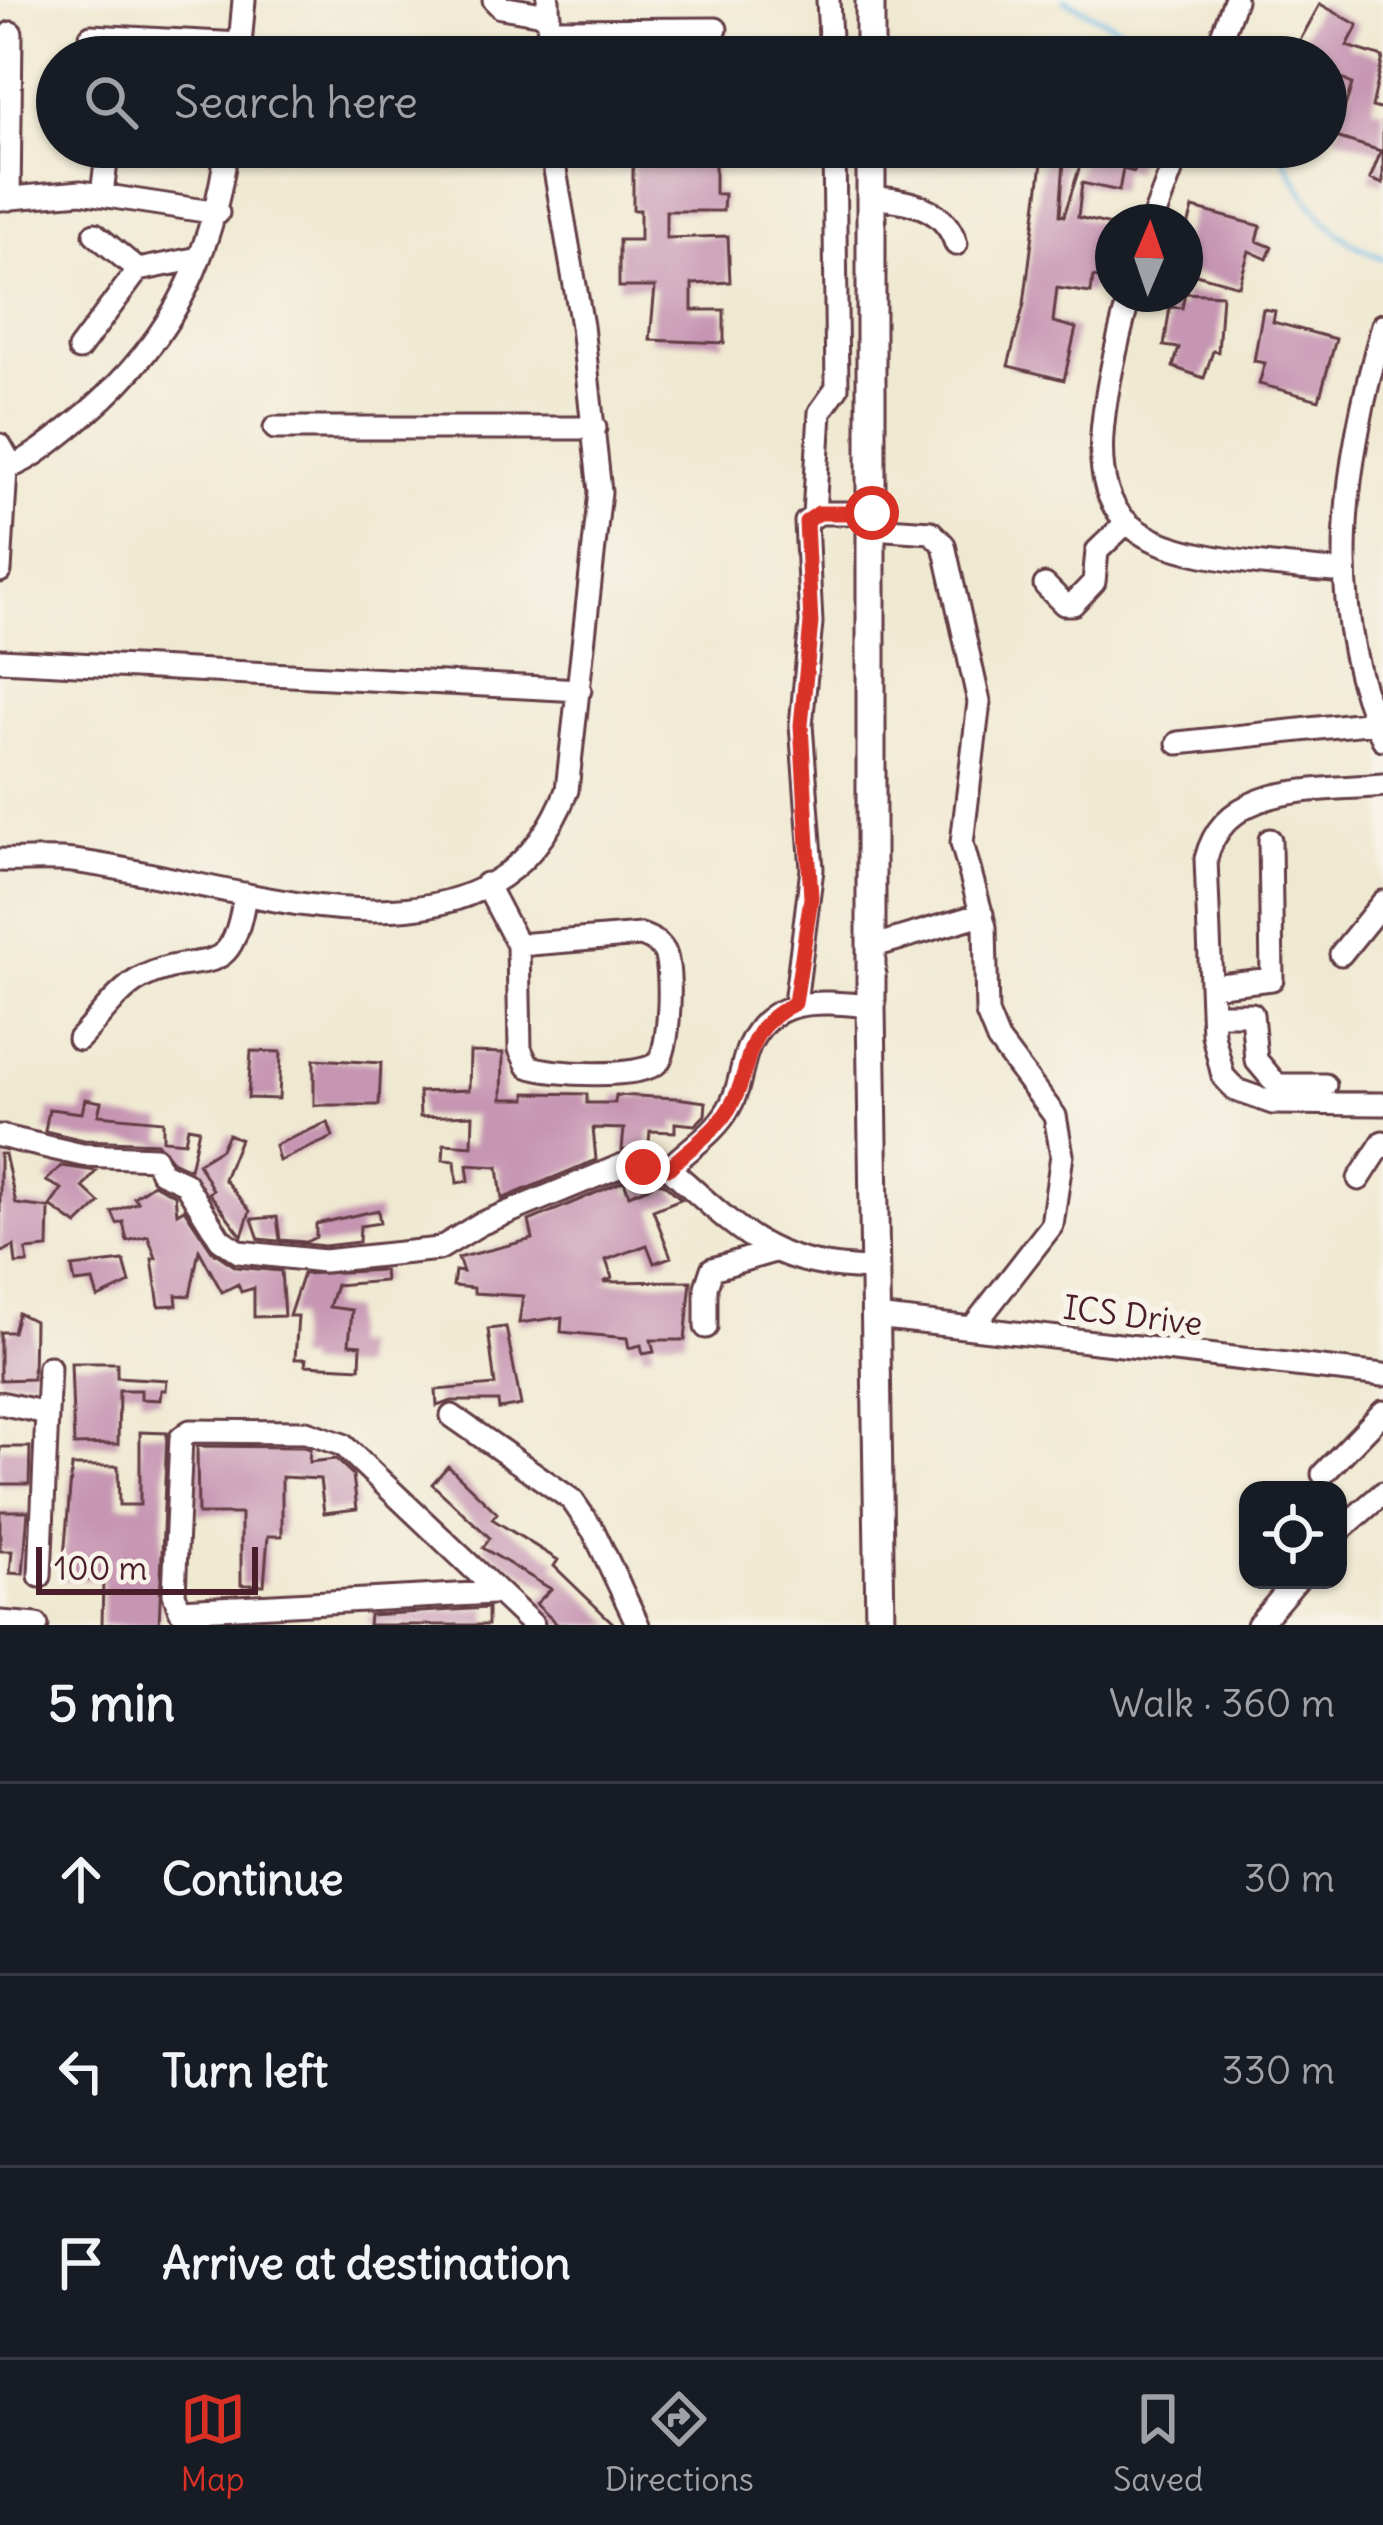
<!DOCTYPE html>
<html lang="en">
<head>
<meta charset="utf-8">
<style>
	body { margin:0; font-family:Delius,sans-serif; background:#20242c; color:#f1f3f6 }
	.controls { position:absolute; right:36px; bottom:36px; display:grid; overflow:hidden; border-radius:24px; box-shadow:0 3px 9px #0004 }
	.controls button { width:108px; height:108px; display:grid; place-items:center; padding:0; border:0; border-bottom:3px solid #363941; background:#171b24; color:#f1f3f6; font:60px sans-serif }
	.compass { position:absolute; left:1095px; top:204px; width:108px; height:108px; border-radius:50%; background:#171b24; box-shadow:0 3px 9px #0004; rotate:2deg }
	.scale { position:absolute; left:36px; bottom:30px; width:222px; box-sizing:border-box; padding-left:12px; border:6px solid #4a1f2b; border-top:0; font-size:33px; line-height:42px; white-space:nowrap; color:#4a1f2b; -webkit-text-stroke:9px #f7f3e8; paint-order:stroke }
	.stop { position:absolute; width:36px; height:36px; margin:-27px; border:9px solid #d93025; border-radius:50%; background:#fff }
	.stop.end { background:#d93025; border-color:#fff; box-shadow:0 3px 12px #0008 }
	.list { margin:0; padding:0; list-style:none }
	h2 { display:flex; justify-content:space-between; align-items:center; height:156px; margin:0; padding:0 48px; font-size:51px }
	h2 small { font-size:39px; font-weight:400; color:#9ea1a6 }
	.list li { display:grid; grid-template-columns:78px 1fr auto; gap:36px; align-items:center; box-sizing:border-box; height:192px; padding:0 48px; border-top:3px solid #363941 }
	.list b { display:block; font-size:45px; white-space:nowrap }
	.list em { font-size:39px; font-style:normal; color:#9ea1a6 }
	.icon { flex:none; width:66px; height:66px; fill:none; stroke:currentColor; stroke-width:2; stroke-linecap:round; stroke-linejoin:round }
	.map { position:relative; flex:none; width:1383px; height:1625px; overflow:hidden }
	.search { position:absolute; background:#171b24; box-shadow:0 3px 9px #0004; left:36px; right:36px; top:36px; height:132px; display:flex; align-items:center; gap:30px; box-sizing:border-box; padding:0 42px; border-radius:66px; color:#9ea1a6; font-size:45px }
	.sheet { height:732px; background:#171b24 }
	nav { display:flex; justify-content:space-around; align-items:center; box-sizing:border-box; height:168px; border-top:3px solid #363941; background:#171b24; font-size:33px; color:#9ea1a6 }
	nav a { display:grid; justify-items:center; gap:6px }
	nav .on { color:#d93025 }
	.map>svg:first-child { display:block }
	.lines { fill:none; stroke-linecap:round; stroke-linejoin:round }
	.stream { stroke:#6fbbe9; stroke-width:4.5 }
	.building { fill:#c695b2 }
	.minor-casing { stroke:#633d44; stroke-width:27 }
	.major-casing { stroke:#633d44; stroke-width:33 }
	.minor { stroke:#fff; stroke-width:21 }
	.major { stroke:#fff; stroke-width:27 }
	.route { stroke:#d93025; stroke-width:15 }
	.labels { text-anchor:middle; stroke-width:12; stroke-linejoin:round; paint-order:stroke }
	.street-label { font-size:33px; fill:#4a1f2b; stroke:#f7f3e8 }
</style>
</head>
<body>
<div class="map">
<svg width="1383" height="1625" viewBox="0 0 1383 1625">
	<rect width="100%" height="100%" fill="#f7f3e8"/>
	<filter id="ink" filterUnits="userSpaceOnUse"><feTurbulence type="fractalNoise" baseFrequency=".00833" numOctaves="2"/><feDisplacementMap in="SourceGraphic" scale="24" xChannelSelector="R" yChannelSelector="G"/><feConvolveMatrix kernelMatrix="1 2 1 2 8 2 1 2 1" color-interpolation-filters="sRGB"/></filter>
	<filter id="wash" filterUnits="userSpaceOnUse"><feTurbulence type="fractalNoise" baseFrequency=".004" numOctaves="4" result="noise"/><feDisplacementMap in="SourceGraphic" scale="48" xChannelSelector="R" yChannelSelector="G"/><feGaussianBlur stdDeviation="2.7" result="paint"/><feColorMatrix in="noise" values="0 0 0 0 0 0 0 0 0 0 0 0 0 0 0 0 0 1.4 0 .05"/><feComposite in="paint" operator="in"/></filter>
	<g filter="url(#wash)">
		<rect width="100%" height="100%" fill="#f0e9d2"/>
		<g class="lines">
			<!-- stream -->
			<path class="stream" d="M1065,0L1176,57
				M1279,147C1302,197 1329,239 1383,258"/>
		</g>
		<g id="blocks">
			<!-- building -->
			<path class="building" d="M1320,4L1358,25L1347,46L1383,57L1372,107L1383,110V184L1370,179L1381,151L1336,137L1352,84L1326,71V57L1293,53Z
				M633,147H695V154L715,153V194H724L723,211H666V238L728,236L730,282L692,284V310H724V343L650,340L655,287H619V240H640V210H633Z
				M1044,147H1065L1060,215L1064,216L1086,147H1141L1134,172L1123,169L1119,191L1082,183L1078,217L1111,225L1100,278L1093,277L1091,293L1057,288L1053,322L1076,328L1064,380L1008,366L1024,304Z
				M1193,208L1261,226L1257,241L1272,247L1267,259L1249,251L1239,286L1185,271V237Z
				M1185,293L1222,295L1218,352L1213,351L1204,378L1173,367L1179,348L1164,346L1170,307L1182,308Z
				M1263,309L1275,311L1273,322L1336,339L1319,400L1259,384L1265,363L1254,361Z
				M251,1051L281,1052L279,1099L248,1098Z
				M470,1052L503,1053L502,1099H526V1093L587,1094V1103H615L616,1095L676,1098L706,1102L705,1115L695,1125L675,1123V1132L650,1131L648,1152L622,1150L624,1129L593,1128L596,1160L502,1199L498,1167L467,1165L469,1181L457,1183L455,1161L443,1160L444,1144L472,1146L473,1115L420,1117L419,1092L469,1090Z
				M314,1059L381,1063L379,1105H314Z
				M85,1099L101,1102L98,1115L163,1121V1140L185,1142L188,1127L199,1129L190,1169L172,1161L157,1143L84,1140L45,1131L49,1109L82,1113Z
				M328,1122L333,1137L279,1161L275,1145Z
				M228,1134L240,1139L224,1179L250,1211L242,1236L209,1193L213,1190L198,1163L221,1149Z
				M0,1154H5L16,1204L49,1208L48,1248L26,1250L28,1263L16,1264L14,1246L0,1253Z
				M61,1166L96,1171L83,1187L100,1203L77,1225L50,1206L62,1189L46,1181Z
				M624,1181L629,1195L651,1186L649,1182L663,1183L681,1199L653,1210L671,1257L654,1263L647,1245L606,1260L612,1278L603,1282L691,1281L685,1340H651L654,1352L643,1354L641,1345L629,1348L627,1338L561,1332L562,1317L519,1323L523,1296L474,1293V1288L453,1286L455,1271L463,1272L458,1258L533,1239L529,1221Z
				M153,1184L175,1195L177,1213L184,1209L212,1251L236,1267L281,1271L284,1316L254,1317V1288L241,1292L238,1284L222,1292L199,1250L190,1296L176,1295L177,1305L159,1306L152,1259L156,1258L148,1236L127,1241L123,1222L117,1224L112,1212L138,1202L134,1197Z
				M378,1210L380,1223L360,1226L359,1242L324,1246L259,1239L252,1219L277,1217L280,1240L306,1242L316,1237V1224Z
				M124,1261L130,1283L98,1298L93,1281L75,1283L72,1267Z
				M384,1270L385,1281L336,1285L329,1307L352,1310L349,1344L361,1345L360,1368L305,1365L306,1359H295L298,1316H289L303,1274Z
				M18,1313L34,1321L33,1379L0,1380V1332H13Z
				M506,1327L521,1405L499,1409L498,1401H452L437,1406L436,1390L495,1385L488,1329Z
				M71,1363H117V1377L167,1380L166,1390H161L160,1400L141,1399V1390H119L118,1444L74,1445Z
				M140,1432L167,1433L159,1625H102L103,1580L62,1579L72,1466H118L119,1505H140Z
				M197,1446L303,1447L310,1449L309,1462L336,1459L353,1475L357,1509L324,1513L320,1479L282,1477V1536H268L264,1585H241V1514H198Z
				M0,1447H30L29,1484H0Z
				M448,1466L497,1513L492,1519L558,1560L554,1566L615,1625H558L536,1604L551,1589L483,1548L490,1538L432,1484Z
				M0,1511H28L23,1574L10,1573L12,1551H0Z
				M488,1608V1625H368L369,1615Z"/>
		</g>
	</g>
	<g filter="url(#ink)">
		<use href="#blocks" fill-opacity="0" stroke="#633d44" stroke-width="3"/>
		<g class="lines">
			<!-- minor casing -->
			<g class="minor-casing">
				<path id="minor" d="M494,0L501,7L549,15
					M548,0L549,57
					M828,0L831,57
					M549,30L716,29
					M91,36L241,44
					M239,56L244,0
					M1214,57L1235,0
					M262,147H318
					M102,194L108,147
					M871,197C907,201 944,205 956,244
					M0,199L81,192L218,213
					M9,199L11,33
					M1152,222L1180,147
					M138,270L199,258
					M1130,294C1062,544 1109,551 1344,572
					M1383,325C1345,460 1321,606 1383,739
					M79,349L138,270L95,234
					M275,428H595
					M0,445L12,466
					M0,470C27,463 49,444 70,427C165,352 211,266 227,147
					M814,515L820,412L837,388L834,147
					M872,528L931,532L944,545L979,702L962,843L985,927L987,1013L998,1040L1055,1116L1062,1155L1052,1225L972,1328
					M0,571L6,469
					M1045,585L1064,604H1073L1094,582L1097,551L1126,523
					M0,660L580,690
					M1178,743L1375,722
					M1383,785C1318,792 1225,781 1206,859L1213,1035L1223,1076L1236,1090L1273,1103L1383,1104
					M0,860C24,861 49,858 73,861C229,879 489,995 567,790L600,492L582,326L551,147
					M486,884L518,945L520,1049L528,1066C549,1075 642,1079 658,1062C670,1050 673,967 664,951C659,942 651,939 641,935L518,945
					M871,947L982,914
					M1341,954L1383,902
					M1211,986L1272,979L1270,840
					M795,1003L812,869L801,725L811,623L806,522L819,513H872
					M1212,1014H1252L1256,1060L1277,1085H1325
					M79,1039C97,1021 118,990 141,978C203,946 231,990 245,894
					M0,1136L82,1155L155,1158L161,1172L185,1183L220,1239L239,1252L324,1261L439,1249L480,1224L623,1165L669,1168C689,1148 715,1133 729,1108C741,1088 740,1067 749,1046C772,994 823,1002 871,1006
					M669,1168C743,1234 770,1267 875,1269
					M1359,1179L1383,1142
					M876,1317L1383,1375
					M706,1327V1287L712,1269L771,1252
					M0,1403L47,1413
					M452,1416L572,1500L594,1532L638,1625
					M1323,1474L1383,1412
					M1338,1532L1383,1493
					M40,1576L49,1367
					M493,1593L180,1610L174,1594L181,1438L190,1431L306,1432L343,1445L533,1625
					M0,1622L37,1625
					M1258,1625L1297,1580"/>
			</g>
			<!-- major casing -->
			<g class="major-casing">
				<path id="major" d="M870,0V57
					M871,147V1006L880,1625"/>
			</g>
			<!-- minor -->
			<use href="#minor" class="minor"/>
			<!-- major -->
			<use href="#major" class="major"/>
		</g>
	</g>
	<g class="lines" filter="url(#ink)">
		<!-- route -->
		<path class="route" d="M643,1167L669,1168C686,1150 709,1137 724,1116C758,1070 734,1034 795,1003L811,898L801,725L811,623L806,522L819,513H872"/>
	</g>
	<g class="labels">
		<!-- street labels -->
		<g class="street-label">
			<text transform="translate(1133 1315) rotate(7)" y="12">ICS Drive</text>
		</g>
	</g>
</svg>
<div class="controls">
<button><svg class="icon" aria-label="locate" viewBox="0 0 24 24"><circle cx="12" cy="12" r="6"/><path d="M12 2v4M12 18v4M2 12h4M18 12h4"/></svg></button>
</div>
<svg class="compass" viewBox="-18 -18 36 36"><path d="M0-13l5 13h-10z" fill="#e53935"/><path d="M0 13l5-13h-10z" fill="#9ea1a6"/></svg>
<div class="scale">100 m</div>
<div class="stop" style="left:872px;top:513px"></div>
<div class="stop end" style="left:643px;top:1167px"></div>
<div class="search"><svg class="icon" aria-label="search" viewBox="0 0 24 24"><circle cx="10" cy="10" r="6"/><path d="M15 15l6 6"/></svg>Search here</div>
</div>
<section class="sheet">
<h2>5 min<small>Walk · 360 m</small></h2>
<ul class="list">
<li><svg class="icon" aria-label="ahead" viewBox="0 0 24 24"><path d="M12 20V5M6 11l6-6 6 6"/></svg><div><b>Continue</b></div><em>30 m</em></li>
<li><svg class="icon" aria-label="left" viewBox="0 0 24 24"><path d="M17 20v-9H6M10 6l-5 5 5 5"/></svg><div><b>Turn left</b></div><em>330 m</em></li>
<li><svg class="icon" aria-label="arrive" viewBox="0 0 24 24"><path d="M6 21V4h12l-3 4 3 4H6"/></svg><div><b>Arrive at destination</b></div></li>
</ul>
</section>
<nav>
<a class="on"><svg class="icon" aria-label="map" viewBox="0 0 24 24"><path d="M3 6l6-2 6 2 6-2v14l-6 2-6-2-6 2zM9 4v14M15 6v14"/></svg>Map</a>
<a><svg class="icon" aria-label="directions" viewBox="0 0 24 24"><path d="M12 3l9 9-9 9-9-9zM9 14v-3h6M13 9l2 2-2 2"/></svg>Directions</a>
<a><svg class="icon" aria-label="saved" viewBox="0 0 24 24"><path d="M7 4h10v16l-5-4-5 4z"/></svg>Saved</a>
</nav>
</body>
</html>
